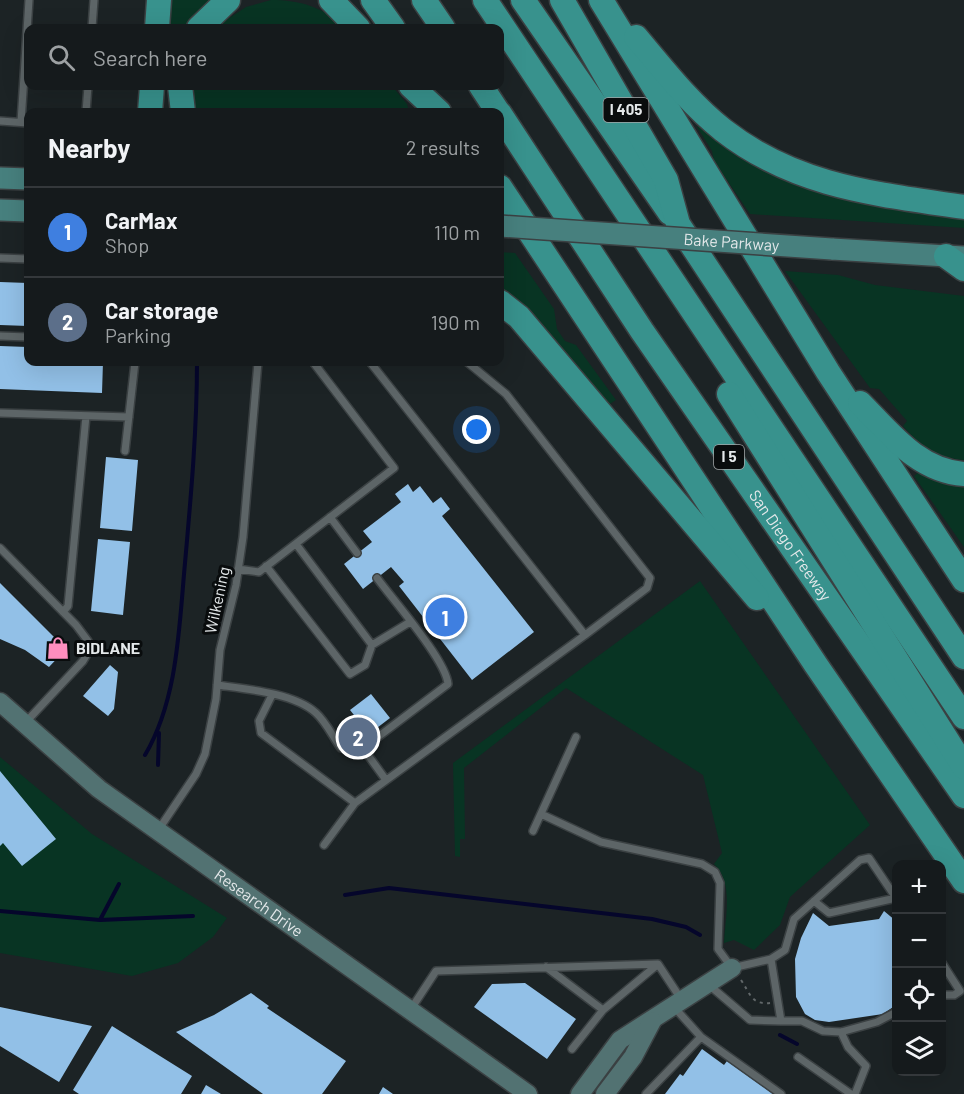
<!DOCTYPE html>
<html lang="en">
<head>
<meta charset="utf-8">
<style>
	body { margin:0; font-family:Barlow,sans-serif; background:#222729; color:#f1f3f6 }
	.controls { position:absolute; right:18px; bottom:18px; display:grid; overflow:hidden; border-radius:12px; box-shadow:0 6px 24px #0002 }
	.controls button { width:54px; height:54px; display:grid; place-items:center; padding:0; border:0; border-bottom:2px solid #34383b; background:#151a1c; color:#f1f3f6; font:30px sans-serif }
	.you { position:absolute; left:477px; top:430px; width:21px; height:21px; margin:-15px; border:4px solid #fff; border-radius:50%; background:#1a73e8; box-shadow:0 0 0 9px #1a73e833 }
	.badge { display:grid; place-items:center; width:39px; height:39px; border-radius:50%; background:#0b8043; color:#fff; font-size:20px; font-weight:700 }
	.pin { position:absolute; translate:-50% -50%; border:3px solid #fff; box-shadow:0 2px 6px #0006 }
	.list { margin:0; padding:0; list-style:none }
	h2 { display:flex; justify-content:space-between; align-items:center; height:78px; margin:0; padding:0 24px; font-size:26px }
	h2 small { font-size:20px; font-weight:400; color:#9da1a3 }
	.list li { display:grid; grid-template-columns:39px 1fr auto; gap:18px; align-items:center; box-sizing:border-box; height:90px; padding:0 24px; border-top:2px solid #34383b }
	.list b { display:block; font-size:22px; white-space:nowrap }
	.list p { margin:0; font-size:20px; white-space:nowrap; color:#9da1a3 }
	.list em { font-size:20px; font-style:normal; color:#9da1a3 }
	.icon { flex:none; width:33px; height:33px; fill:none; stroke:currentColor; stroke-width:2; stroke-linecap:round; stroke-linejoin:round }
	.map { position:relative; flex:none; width:964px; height:1094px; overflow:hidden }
	.search { position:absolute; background:#151a1c; box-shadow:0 6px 24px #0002; left:24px; top:24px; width:480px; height:66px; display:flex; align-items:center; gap:15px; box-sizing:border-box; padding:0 21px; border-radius:12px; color:#9da1a3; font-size:22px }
	.panel { position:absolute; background:#151a1c; box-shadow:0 6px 24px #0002; left:24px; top:108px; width:480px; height:258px; border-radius:12px }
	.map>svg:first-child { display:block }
	.green { fill:#083423 }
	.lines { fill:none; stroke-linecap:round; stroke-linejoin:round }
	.stream { stroke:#05062b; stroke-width:4 }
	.building { fill:#92c0e7 }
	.lane-casing { stroke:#3b4143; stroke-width:10 }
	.secondary-casing { stroke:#3b4143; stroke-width:21 }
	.primary-casing { stroke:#3b4143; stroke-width:24 }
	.highway-casing { stroke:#3b4143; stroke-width:27 }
	.path { stroke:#62686a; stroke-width:2; stroke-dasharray:3 4.5; stroke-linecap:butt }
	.lane { stroke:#5d6567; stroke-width:7 }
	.secondary { stroke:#527272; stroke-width:18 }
	.primary { stroke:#47807e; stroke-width:21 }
	.highway { stroke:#38928d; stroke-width:24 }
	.primary-bridge-casing { stroke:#3b4143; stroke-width:24; stroke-linecap:butt }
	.primary-bridge { stroke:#47807e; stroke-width:21 }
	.labels { text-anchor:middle; stroke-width:6; stroke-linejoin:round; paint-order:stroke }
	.shield { fill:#090c0d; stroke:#a2a6a8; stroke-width:1.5 }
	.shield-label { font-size:15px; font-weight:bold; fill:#e4e8ea }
	.street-label { font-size:16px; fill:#e4e8ea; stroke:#090c0d }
	.poi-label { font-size:16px; font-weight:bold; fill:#e4e8ea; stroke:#090c0d; text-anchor:start }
</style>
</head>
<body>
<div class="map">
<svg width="964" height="1094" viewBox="0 0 964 1094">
	<rect width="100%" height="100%" fill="#1c2325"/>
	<!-- green -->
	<path class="green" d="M170,0H213L196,15L187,28H168Z
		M271,0C299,0 325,7 345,28H214L246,7Z
		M192,86H392L407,104L409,112H196Z
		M701,123L724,143L964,215V228L750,214L714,161L712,151L697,127Z
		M500,252L515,253L554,309L557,329L565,341L576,345L616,400L608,405C574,363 544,323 500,292Z
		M785,271L838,275L875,285L964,296V460C937,458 921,447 903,426L907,421L879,389L870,388Z
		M919,472L964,483V547L914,476Z
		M700,581L870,825L790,897L780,925L754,950L734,940L724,943C725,918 734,882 714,864L722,853L703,775L566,688L464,768L465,839H460V857L455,856L453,763Z
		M0,757L92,834L227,918L213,937L178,963L132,976L0,953Z"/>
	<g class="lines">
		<!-- stream -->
		<path class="stream" d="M145,755C178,699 179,627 185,563C191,496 197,429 197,362
			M158,765L159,733
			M345,895L389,888L652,919L686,927L700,935
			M0,911L100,920L193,916
			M100,920L119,884
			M780,1035L797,1044"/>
	</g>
	<!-- building -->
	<path class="building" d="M0,282L28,283V326L0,325Z
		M0,346L28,347V362H103L102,393L0,389Z
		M106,457L138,460L132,531L100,528Z
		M408,484L413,492L420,486L433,503L441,497L450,509L442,516L534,632L472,680L399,586L404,582L391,567L363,589L344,564L372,542L363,531L401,502L395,494Z
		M98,539L130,542L123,615L91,611Z
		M0,583L66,649L49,667L25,650L0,639Z
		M110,665L118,672L114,709L108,716L83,696Z
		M371,694L390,718L369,734L350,710Z
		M0,771L56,839L22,866L3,843L0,846Z
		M884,911L896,921V1005L883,1014L829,1022L815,1020L805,1014L796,997L795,959L801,938L813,913L829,926L879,919Z
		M525,983L576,1019L547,1059L474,1007L492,984Z
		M251,993L269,1006L267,1008L346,1061L322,1094H263L176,1032L214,1015Z
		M0,1007L92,1026L59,1082L0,1046Z
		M112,1026L192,1076L181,1094H79L73,1090Z
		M702,1049L724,1065L727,1061L773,1094H665L680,1074L683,1076Z
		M206,1085L221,1094H201Z
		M383,1087L393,1094H379Z"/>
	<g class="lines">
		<!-- lane casing -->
		<g class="lane-casing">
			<path id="lane" d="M92,28L94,0
				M86,112L88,86
				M0,121L28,123
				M21,122L29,0
				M0,258L28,259
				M0,336L28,337
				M370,362L585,635L647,588L650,578L506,394L467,362
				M0,413L129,417
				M125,451L135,362
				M330,517L357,553
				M0,548L76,625L88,641L86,656L83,661L25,723
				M266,566L350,674L365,665L372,645L296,544
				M238,569L259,572L394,468L313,362
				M63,612L68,606L86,416
				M372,645L410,622
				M217,685C246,689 294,693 316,713C326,722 333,737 341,748L356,746L365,751L386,780
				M272,695L259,721L261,733L355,803
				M362,749L448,684C446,660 393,600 377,578
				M541,814L601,842L702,864L715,872L720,883L718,949L732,968L771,959L781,1021L750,1020L709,985
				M159,829L196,774L205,754L216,699L220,650L236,585L243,537L258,362
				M533,831L576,737
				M324,845L355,803L585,635
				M814,901L829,913L896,898
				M771,959L785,950L794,919L860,860L869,858L896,898
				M942,963L960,991L954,995H942
				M546,967L603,1010L657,965
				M674,1007L701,1037L781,1094
				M411,1009L436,971L658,964L681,999
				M781,1021H802L823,1031L841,1032L877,1022L896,1012
				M841,1032L848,1047L866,1066L855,1094
				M572,1049L603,1010
				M798,1057L851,1094
				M646,1094L701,1037"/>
		</g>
		<!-- secondary casing -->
		<g class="secondary-casing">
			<g id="secondary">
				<path id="s1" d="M0,702L99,789L528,1094"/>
				<path d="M580,1094L620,1040L732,968"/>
				<path d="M605,1094L633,1057L652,1021"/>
			</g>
		</g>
		<!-- primary casing -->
		<g class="primary-casing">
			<path id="primary" d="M0,178L28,179
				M0,210L28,211
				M832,249L963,257"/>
		</g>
		<!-- highway casing -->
		<g class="highway-casing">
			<g id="highway">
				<path d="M331,0L358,28"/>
				<path d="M373,0L393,28"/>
				<path d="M424,0L443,28"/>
				<path d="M485,0L964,717"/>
				<path d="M523,0L670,213"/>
				<path d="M562,0L666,180L678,224L964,657"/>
				<path d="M601,0L828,372L964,580"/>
				<path d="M157,28L159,0"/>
				<path d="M199,28L228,0"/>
				<path d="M636,37C663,69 690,104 723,130C796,187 877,194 964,207"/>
				<path d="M180,86L183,112"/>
				<path d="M411,86L439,112"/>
				<path d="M481,86L498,112"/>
				<path d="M150,112L152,86"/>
				<path id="s2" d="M500,114L642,331L964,796"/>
				<path d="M500,187L816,665L964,881"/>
				<path d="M946,256L964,269"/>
				<path d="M500,302L519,317L757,598"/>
				<path d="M729,394L964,767"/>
				<path d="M860,403C890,433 918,471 964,474"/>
			</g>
		</g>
		<!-- path -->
		<path class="path" d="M741,980C750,993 751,1005 770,1003"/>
		<!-- lane -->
		<use href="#lane" class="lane"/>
		<!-- secondary -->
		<use href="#secondary" class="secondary"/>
		<!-- primary -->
		<use href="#primary" class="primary"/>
		<!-- highway -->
		<use href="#highway" class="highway"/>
		<!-- primary-bridge casing -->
		<g class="primary-bridge-casing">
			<g id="primary-bridge">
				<path id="s3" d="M500,226L832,249"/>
			</g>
		</g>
		<!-- primary-bridge -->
		<use href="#primary-bridge" class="primary-bridge"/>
	</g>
	<!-- icons -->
	<defs>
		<g id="shop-bare" transform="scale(1.8)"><path d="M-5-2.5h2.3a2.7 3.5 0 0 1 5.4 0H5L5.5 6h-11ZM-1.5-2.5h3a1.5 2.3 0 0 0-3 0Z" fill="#fe8ebe" stroke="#090c0d" stroke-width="2.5" paint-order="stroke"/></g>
	</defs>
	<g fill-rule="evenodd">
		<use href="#shop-bare" x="58" y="648"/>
	</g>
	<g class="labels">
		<!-- shield labels -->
		<g class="shield">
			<rect x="603.5" y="98" width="45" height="24" rx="4.5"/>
			<rect x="714" y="445" width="30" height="24" rx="4.5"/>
		</g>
		<g class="shield-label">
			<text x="626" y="115">I 405</text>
			<text x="729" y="462">I 5</text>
		</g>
		<!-- street labels -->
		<g class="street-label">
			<text dy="6" stroke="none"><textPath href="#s3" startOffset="232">Bake Parkway</textPath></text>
			<text dy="6" stroke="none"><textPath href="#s2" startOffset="520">San Diego Freeway</textPath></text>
			<text transform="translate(217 600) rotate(-78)" y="6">Wilkening</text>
			<text dy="6" stroke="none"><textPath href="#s1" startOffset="328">Research Drive</textPath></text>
		</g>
		<!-- poi labels -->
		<g class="poi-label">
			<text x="76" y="654">BIDLANE</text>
		</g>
	</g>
</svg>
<div class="controls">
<button>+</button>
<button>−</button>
<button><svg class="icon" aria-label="locate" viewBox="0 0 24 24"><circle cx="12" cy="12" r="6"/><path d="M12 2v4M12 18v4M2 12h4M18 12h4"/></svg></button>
<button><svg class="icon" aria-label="layers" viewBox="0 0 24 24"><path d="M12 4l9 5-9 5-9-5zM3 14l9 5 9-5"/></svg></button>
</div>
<div class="you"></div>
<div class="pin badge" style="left:445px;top:617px;background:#3f7fe0">1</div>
<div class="pin badge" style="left:358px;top:737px;background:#5c6f8a">2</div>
<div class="search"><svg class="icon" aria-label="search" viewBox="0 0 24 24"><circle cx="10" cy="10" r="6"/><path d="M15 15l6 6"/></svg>Search here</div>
<section class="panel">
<h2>Nearby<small>2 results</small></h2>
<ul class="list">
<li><span class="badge" style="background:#3f7fe0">1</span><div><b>CarMax</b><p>Shop</p></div><em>110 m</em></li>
<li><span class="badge" style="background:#5c6f8a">2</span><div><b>Car storage</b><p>Parking</p></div><em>190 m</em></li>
</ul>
</section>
</div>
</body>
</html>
